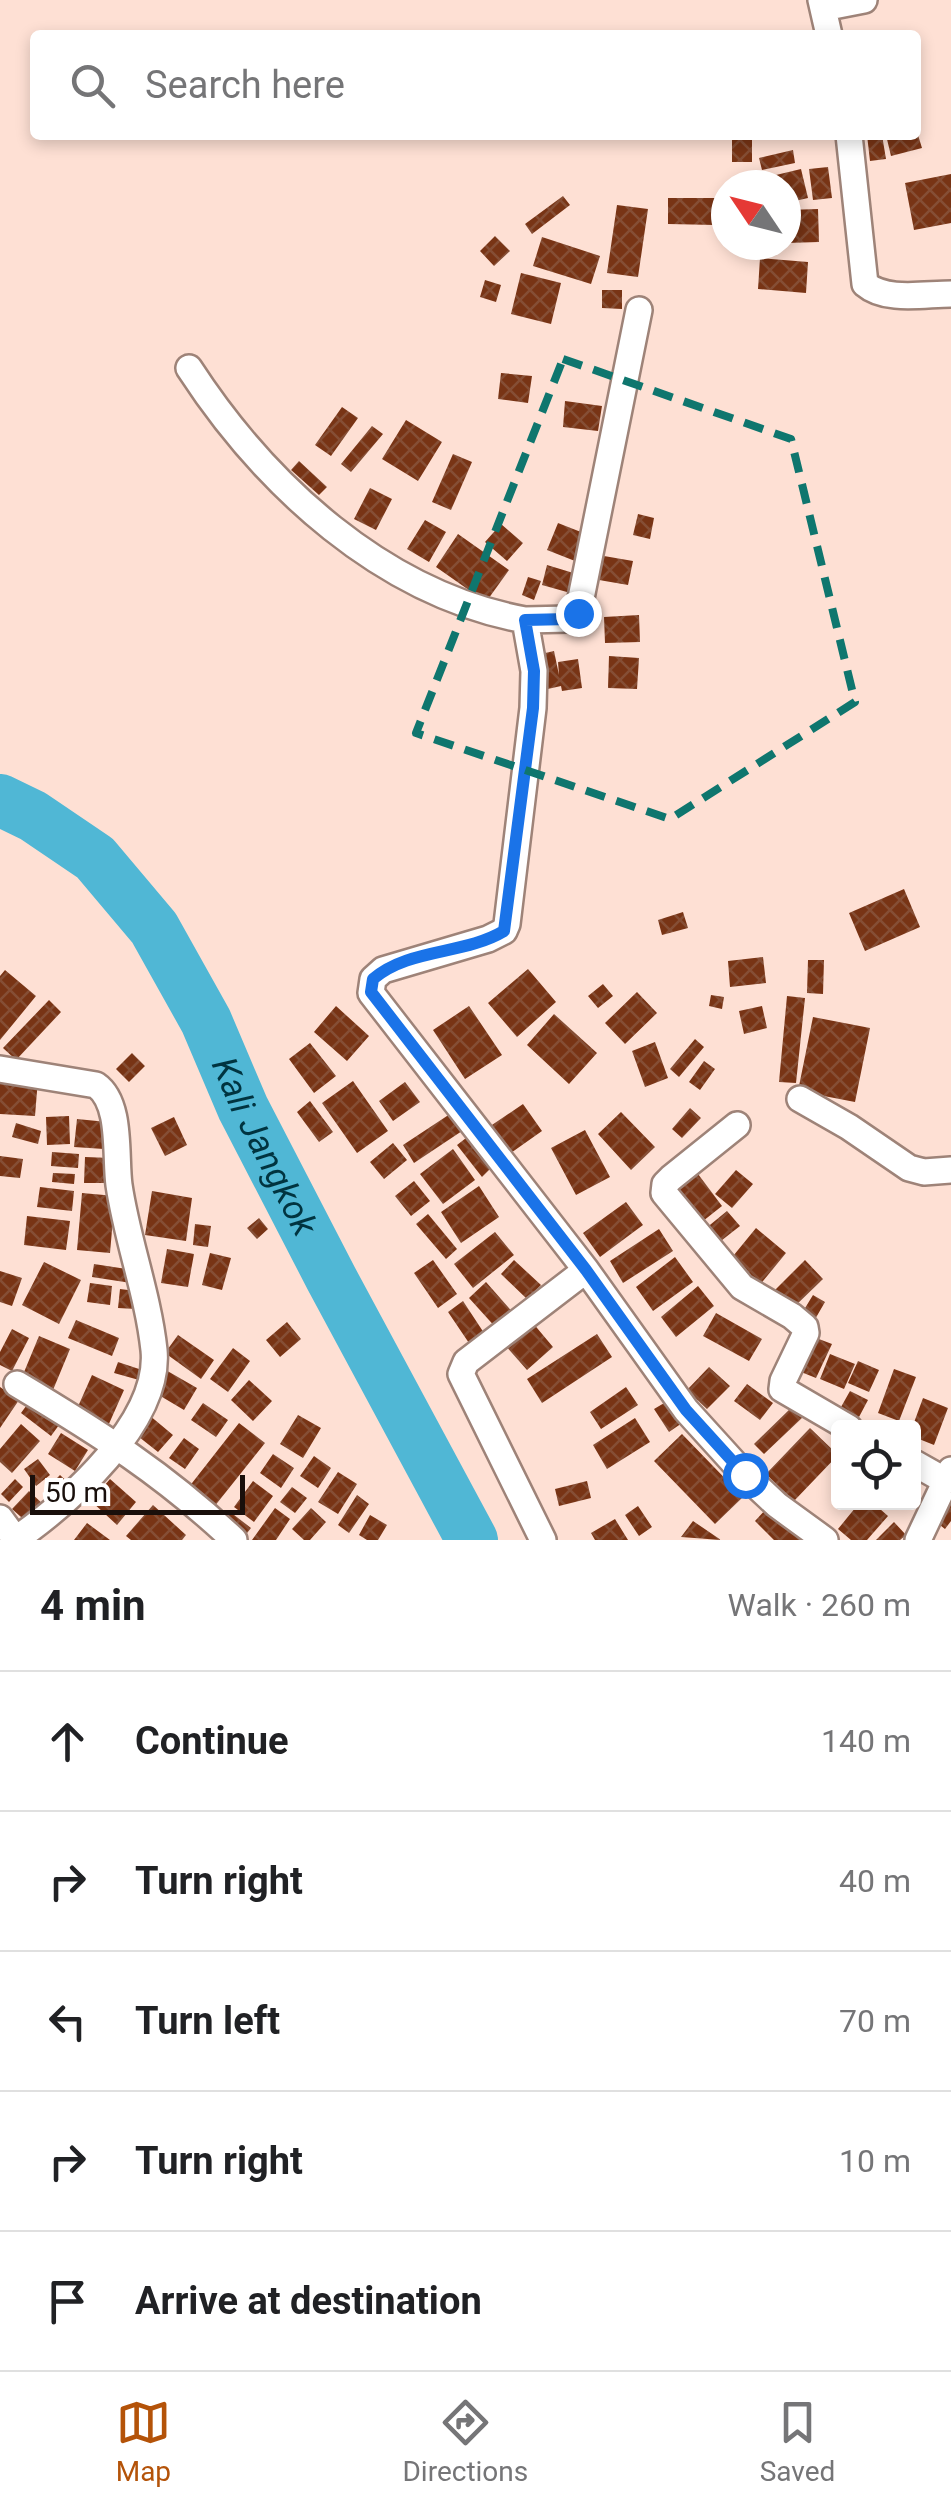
<!DOCTYPE html>
<html lang="en">
<head>
<meta charset="utf-8">
<style>
	body { margin:0; font-family:Roboto,sans-serif; background:#f6f6f6; color:#202124 }
	.controls { position:absolute; right:30px; bottom:30px; display:grid; overflow:hidden; border-radius:10px; box-shadow:0 5px 15px #0003 }
	.controls button { width:90px; height:90px; display:grid; place-items:center; padding:0; border:0; border-bottom:2px solid #e0e0e0; background:#fff; color:#202124; font:50px sans-serif }
	.compass { position:absolute; left:711px; top:170px; width:90px; height:90px; border-radius:50%; background:#fff; box-shadow:0 5px 15px #0003; rotate:305deg }
	.scale { position:absolute; left:30px; bottom:25px; width:215px; box-sizing:border-box; padding-left:10px; border:5px solid #190f0b; border-top:0; font-size:28px; line-height:35px; white-space:nowrap; color:#190f0b; -webkit-text-stroke:8px #fff; paint-order:stroke }
	.stop { position:absolute; width:30px; height:30px; margin:-22px; border:8px solid #1a73e8; border-radius:50%; background:#fff }
	.stop.end { background:#1a73e8; border-color:#fff; box-shadow:0 2px 10px #0008 }
	.list { margin:0; padding:0; list-style:none }
	h2 { display:flex; justify-content:space-between; align-items:center; height:130px; margin:0; padding:0 40px; font-size:42px }
	h2 small { font-size:32px; font-weight:400; color:#757577 }
	.list li { display:grid; grid-template-columns:65px 1fr auto; gap:30px; align-items:center; box-sizing:border-box; height:140px; padding:0 40px; border-top:2px solid #e0e0e0 }
	.list b { display:block; font-size:38px; white-space:nowrap }
	.list em { font-size:32px; font-style:normal; color:#757577 }
	.icon { flex:none; width:55px; height:55px; fill:none; stroke:currentColor; stroke-width:2; stroke-linecap:round; stroke-linejoin:round }
	.map { position:relative; flex:none; width:951px; height:1540px; overflow:hidden }
	.search { position:absolute; background:#fff; box-shadow:0 5px 15px #0003; left:30px; right:30px; top:30px; height:110px; display:flex; align-items:center; gap:25px; box-sizing:border-box; padding:0 35px; border-radius:10px; color:#757577; font-size:38px }
	.sheet { height:830px; background:#fff }
	nav { display:flex; justify-content:space-around; align-items:center; box-sizing:border-box; height:140px; border-top:2px solid #e0e0e0; background:#fff; font-size:28px; color:#757577 }
	nav a { display:grid; justify-items:center; gap:5px }
	nav .on { color:#b45309 }
	.map>svg:first-child { display:block }
	.lines { fill:none; stroke-linecap:round; stroke-linejoin:round }
	.river { stroke:#50b7d5; stroke-width:52 }
	.building { fill:url(#building-cross-hatch) }
	.street-casing { stroke:#9e8378; stroke-width:30 }
	.street { stroke:#fff; stroke-width:25 }
	.route { stroke:#1a73e8; stroke-width:12 }
	.marked { fill:none; stroke:#0f766e; stroke-width:8; stroke-dasharray:20 12; stroke-linejoin:round }
	.labels { text-anchor:middle; stroke-width:10; stroke-linejoin:round; paint-order:stroke }
	.water-label { font-size:35px; font-style:italic; fill:#013440; stroke:#fff }
</style>
</head>
<body>
<div class="map">
<svg width="951" height="1540" viewBox="0 0 951 1540">
	<defs>
		<pattern id="building-cross-hatch" width="8" height="8" patternUnits="userSpaceOnUse" patternTransform="scale(2.5)"><rect width="8" height="8" fill="#783415"/><path d="M0 0l8 8M0 8l8-8" fill="none" stroke="#854e35"/></pattern>
	</defs>
	<rect width="100%" height="100%" fill="#fee0d4"/>
	<g class="lines">
		<!-- river -->
		<path class="river" id="s1" d="M0,800L33,816L95,858L154,928L206,1021L243,1108L331,1278L472,1540"/>
	</g>
	<!-- building -->
	<path class="building" d="M732,135H752V162H732Z
		M867,135H882L886,159L870,161Z
		M886,135H918L922,148L891,156Z
		M793,150L795,163L762,170L759,158Z
		M828,167L832,198L813,200L809,169Z
		M801,169L808,198L786,203V185H779L776,175Z
		M951,174V223L914,230L905,183Z
		M563,196L570,205L532,234L525,224Z
		M668,198H716L715,225L668,224Z
		M617,205L648,209L638,277L607,273Z
		M818,209L819,242L786,243V210Z
		M495,236L510,251L494,266L480,251Z
		M542,237L600,256L591,284L533,266Z
		M760,258L808,262L806,293L758,289Z
		M521,273L561,283L551,324L511,314Z
		M485,280L501,285L496,302L480,297Z
		M602,290H622V309L602,308Z
		M501,373L532,376L528,403L498,399Z
		M565,401L602,406L598,431L563,427Z
		M342,407L358,418L331,456L315,445Z
		M406,420L442,442L418,481L382,459Z
		M372,426L383,434L351,472L341,464Z
		M453,454L472,462L451,510L432,502Z
		M299,461L327,487L319,495L291,470Z
		M370,488L392,499L376,530L354,519Z
		M638,514L654,518L650,539L633,535Z
		M425,520L446,532L429,562L407,549Z
		M558,523L586,534L575,561L547,550Z
		M501,524L523,543L507,561L485,542Z
		M458,534L509,570L486,602L436,567Z
		M604,556L633,561L628,585L599,580Z
		M547,565L580,575L574,594L542,585Z
		M528,577L541,581L534,600L522,595Z
		M639,615L640,642L605,643L604,617Z
		M554,651L559,675L558,662L578,659L582,688L562,691L561,686L539,691L532,656Z
		M609,656L639,658L637,689L608,688Z
		M904,889L920,927L865,951L849,913Z
		M683,912L688,928L662,935L658,920Z
		M763,957L766,983L730,987L728,961Z
		M808,960H824L823,994L807,993Z
		M528,969L556,1002L517,1037L488,1003Z
		M5,970L36,996L0,1040V976Z
		M603,984L613,996L598,1008L588,996Z
		M637,992L657,1013L625,1044L605,1023Z
		M711,995L724,997L722,1009L709,1006Z
		M787,996L805,998L796,1083L779,1082Z
		M49,1000L61,1012L16,1060L3,1048Z
		M336,1006L369,1036L347,1061L314,1032Z
		M469,1006L502,1055L465,1079L433,1030Z
		M762,1006L767,1028L744,1034L739,1011Z
		M554,1014L597,1053L569,1084L527,1045Z
		M813,1017L870,1028L855,1102L798,1091Z
		M695,1039L704,1047L679,1077L670,1069Z
		M655,1042L668,1078L645,1087L632,1051Z
		M310,1043L336,1076L314,1093L289,1059Z
		M132,1053L145,1066L129,1082L116,1069Z
		M704,1061L715,1069L700,1090L689,1082Z
		M0,1077L38,1079L35,1116L0,1114Z
		M353,1081L388,1131L357,1153L322,1103Z
		M405,1082L420,1102L393,1121L379,1101Z
		M310,1101L333,1132L319,1142L297,1112Z
		M523,1104L542,1131L508,1155L489,1127Z
		M690,1108L701,1118L682,1138L672,1129Z
		M453,1112L465,1129L414,1163L403,1145Z
		M621,1112L655,1147L631,1170L598,1134Z
		M69,1116L70,1144L47,1145L46,1117Z
		M174,1117L187,1145L165,1156L151,1128Z
		M77,1119L107,1122L104,1149L74,1147Z
		M16,1123L41,1131L38,1144L12,1137Z
		M585,1130L610,1177L576,1195L551,1148Z
		M466,1138L490,1169L482,1177L457,1145Z
		M393,1143L407,1160L384,1179L370,1162Z
		M453,1149L475,1180L443,1204L420,1174Z
		M52,1152L79,1154L78,1168L51,1166Z
		M0,1156L23,1159L20,1178L0,1176Z
		M85,1157L111,1158L110,1183H84Z
		M695,1170L722,1206L698,1225L670,1189Z
		M736,1170L753,1184L732,1208L715,1194Z
		M53,1173L75,1174L74,1184L52,1182Z
		M414,1181L430,1201L411,1216L395,1196Z
		M479,1186L499,1217L461,1243L441,1212Z
		M40,1187L74,1191L72,1211L37,1207Z
		M152,1191L192,1198L186,1241L145,1235Z
		M82,1193L115,1196L110,1253L77,1250Z
		M626,1202L643,1225L600,1257L583,1233Z
		M727,1211L740,1226L717,1244L705,1229Z
		M428,1214L457,1249L446,1259L416,1224Z
		M27,1216L70,1221L66,1250L24,1245Z
		M259,1218L268,1229L257,1239L247,1228Z
		M195,1224L211,1226L208,1247L193,1245Z
		M756,1228L786,1253L759,1286L729,1261Z
		M659,1229L673,1251L623,1283L610,1261Z
		M495,1232L514,1255L473,1288L454,1264Z
		M167,1249L194,1254L188,1287L161,1283Z
		M210,1253L231,1258L222,1290L202,1285Z
		M675,1257L693,1282L653,1311L636,1287Z
		M433,1260L457,1294L438,1308L414,1273Z
		M514,1260L541,1285L527,1299L501,1274Z
		M805,1260L823,1279L793,1308L775,1290Z
		M44,1262L81,1280L59,1324L22,1305Z
		M94,1264L133,1270L131,1283L92,1277Z
		M0,1271L22,1278L12,1306L0,1302Z
		M486,1282L515,1315L498,1330L469,1298Z
		M90,1283L112,1286L110,1305L87,1302Z
		M698,1286L714,1306L676,1337L661,1317Z
		M120,1289L136,1291L135,1309L118,1308Z
		M813,1295L825,1302L814,1321L802,1313Z
		M463,1301L486,1336L471,1346L448,1312Z
		M716,1313L762,1339L749,1361L703,1336Z
		M76,1320L119,1338L112,1356L68,1338Z
		M287,1322L301,1339L280,1357L266,1340Z
		M532,1322L553,1347L527,1370L505,1345Z
		M12,1329L29,1338L12,1371L0,1365V1352Z
		M597,1334L612,1357L542,1403L527,1379Z
		M178,1335L214,1360L201,1379L165,1353Z
		M39,1336L70,1349L53,1390L22,1377Z
		M811,1336L832,1344L816,1378L796,1370Z
		M233,1348L250,1361L228,1392L210,1379Z
		M830,1354L855,1364L844,1389L820,1379Z
		M858,1361L879,1370L869,1392L848,1383Z
		M118,1362L142,1370L139,1380L114,1373Z
		M709,1367L730,1386L707,1409L687,1390Z
		M164,1369L197,1388L184,1410L152,1391Z
		M894,1369L916,1377L899,1421L878,1413Z
		M92,1375L124,1390L108,1426L76,1411Z
		M249,1380L272,1401L253,1421L231,1400Z
		M747,1384L773,1403L760,1420L734,1401Z
		M0,1387L19,1400L0,1428Z
		M626,1387L638,1405L601,1429L590,1412Z
		M850,1391L868,1400L859,1417L841,1407Z
		M923,1398L948,1408L934,1445L914,1437L912,1428Z
		M671,1399L685,1421L669,1432L654,1409Z
		M29,1402L59,1425L51,1436L21,1413Z
		M203,1403L228,1420L216,1437L191,1420Z
		M792,1407L803,1417L764,1454L754,1444Z
		M149,1415L173,1435L158,1452L134,1433Z
		M298,1415L321,1428L303,1458L280,1444Z
		M635,1418L650,1442L607,1469L593,1445Z
		M239,1423L265,1443L210,1512L185,1492Z
		M21,1424L40,1441L12,1473L0,1462V1449Z
		M810,1428L838,1455L794,1501L766,1474Z
		M61,1433L88,1450L75,1471L48,1454Z
		M682,1434L743,1497L715,1524L654,1461Z
		M184,1438L199,1449L185,1469L169,1458Z
		M273,1454L294,1468L281,1488L260,1473Z
		M314,1456L331,1468L318,1488L300,1476Z
		M38,1459L50,1475L36,1486L24,1469Z
		M338,1472L357,1484L338,1514L318,1502Z
		M60,1475L73,1487L58,1502L45,1490Z
		M15,1479L23,1487L9,1502L1,1494Z
		M110,1479L136,1502L117,1525L91,1501Z
		M253,1481L273,1496L254,1522L234,1507Z
		M587,1481L591,1498L559,1506L555,1489Z
		M292,1487L307,1498L295,1513L280,1502Z
		M29,1491L45,1506L29,1524L12,1509Z
		M357,1495L369,1504L349,1533L338,1525Z
		M860,1502H872L888,1516L867,1540H851L838,1529Z
		M951,1502V1521L945,1529L936,1522Z
		M153,1505L186,1535L182,1540H131L126,1536Z
		M638,1506L652,1527L639,1536L625,1515Z
		M769,1506L802,1540H774L755,1521Z
		M275,1508L290,1519L276,1540H252Z
		M311,1508L326,1522L310,1540H304L292,1529Z
		M229,1511L251,1528L244,1537L223,1519Z
		M370,1515L387,1525L378,1540H367L359,1535Z
		M615,1519L628,1540H595L591,1533Z
		M693,1521L721,1540L681,1537Z
		M894,1522L906,1535L900,1540H876Z
		M87,1523L110,1540H74Z"/>
	<g class="lines">
		<!-- street casing -->
		<g class="street-casing">
			<path id="street" d="M821,0L829,35
				M823,8L864,0
				M849,135L865,284C886,302 924,294 951,294
				M189,368C265,485 383,594 525,620L534,671L533,708L507,924L504,931L488,939L383,970L373,979L371,993L586,1270L686,1410L745,1475L777,1505L825,1540
				M525,620L569,619L578,613L639,310
				M0,1069L96,1085C122,1103 115,1156 119,1185C127,1240 148,1294 154,1350C161,1422 68,1503 15,1540
				M800,1099L849,1127L909,1168L924,1172L951,1170
				M737,1125L671,1178L665,1184L664,1193L742,1287L792,1316L805,1327L806,1333L783,1381L782,1389L849,1428
				M17,1384C99,1433 164,1474 234,1540
				M914,1463L946,1481
				M0,1518L16,1540
				M543,1540L461,1374L466,1362L586,1270
				M918,1540L951,1470"/>
		</g>
		<!-- street -->
		<use href="#street" class="street"/>
	</g>
	<g class="lines">
		<!-- route -->
		<path class="route" d="M578,613L569,619L525,620L534,671L533,708L504,931C464,955 409,948 373,979L371,992L586,1270L686,1410L745,1475"/>
	</g>
	<!-- marked area -->
	<path class="marked" d="M563,359L791,439L855,702L670,819L416,733Z"/>
	<g class="labels">
		<!-- water labels -->
		<g class="water-label">
			<text dy="12" stroke="none"><textPath href="#s1" startOffset="448">Kali Jangkok</textPath></text>
		</g>
	</g>
</svg>
<div class="controls">
<button><svg class="icon" aria-label="locate" viewBox="0 0 24 24"><circle cx="12" cy="12" r="6"/><path d="M12 2v4M12 18v4M2 12h4M18 12h4"/></svg></button>
</div>
<svg class="compass" viewBox="-18 -18 36 36"><path d="M0-13l5 13h-10z" fill="#e53935"/><path d="M0 13l5-13h-10z" fill="#757577"/></svg>
<div class="scale">50 m</div>
<div class="stop" style="left:745px;top:1475px"></div>
<div class="stop end" style="left:578px;top:613px"></div>
<div class="search"><svg class="icon" aria-label="search" viewBox="0 0 24 24"><circle cx="10" cy="10" r="6"/><path d="M15 15l6 6"/></svg>Search here</div>
</div>
<section class="sheet">
<h2>4 min<small>Walk · 260 m</small></h2>
<ul class="list">
<li><svg class="icon" aria-label="ahead" viewBox="0 0 24 24"><path d="M12 20V5M6 11l6-6 6 6"/></svg><div><b>Continue</b></div><em>140 m</em></li>
<li><svg class="icon" aria-label="right" viewBox="0 0 24 24"><path d="M7 20v-9h11M14 6l5 5-5 5"/></svg><div><b>Turn right</b></div><em>40 m</em></li>
<li><svg class="icon" aria-label="left" viewBox="0 0 24 24"><path d="M17 20v-9H6M10 6l-5 5 5 5"/></svg><div><b>Turn left</b></div><em>70 m</em></li>
<li><svg class="icon" aria-label="right" viewBox="0 0 24 24"><path d="M7 20v-9h11M14 6l5 5-5 5"/></svg><div><b>Turn right</b></div><em>10 m</em></li>
<li><svg class="icon" aria-label="arrive" viewBox="0 0 24 24"><path d="M6 21V4h12l-3 4 3 4H6"/></svg><div><b>Arrive at destination</b></div></li>
</ul>
</section>
<nav>
<a class="on"><svg class="icon" aria-label="map" viewBox="0 0 24 24"><path d="M3 6l6-2 6 2 6-2v14l-6 2-6-2-6 2zM9 4v14M15 6v14"/></svg>Map</a>
<a><svg class="icon" aria-label="directions" viewBox="0 0 24 24"><path d="M12 3l9 9-9 9-9-9zM9 14v-3h6M13 9l2 2-2 2"/></svg>Directions</a>
<a><svg class="icon" aria-label="saved" viewBox="0 0 24 24"><path d="M7 4h10v16l-5-4-5 4z"/></svg>Saved</a>
</nav>
</body>
</html>
